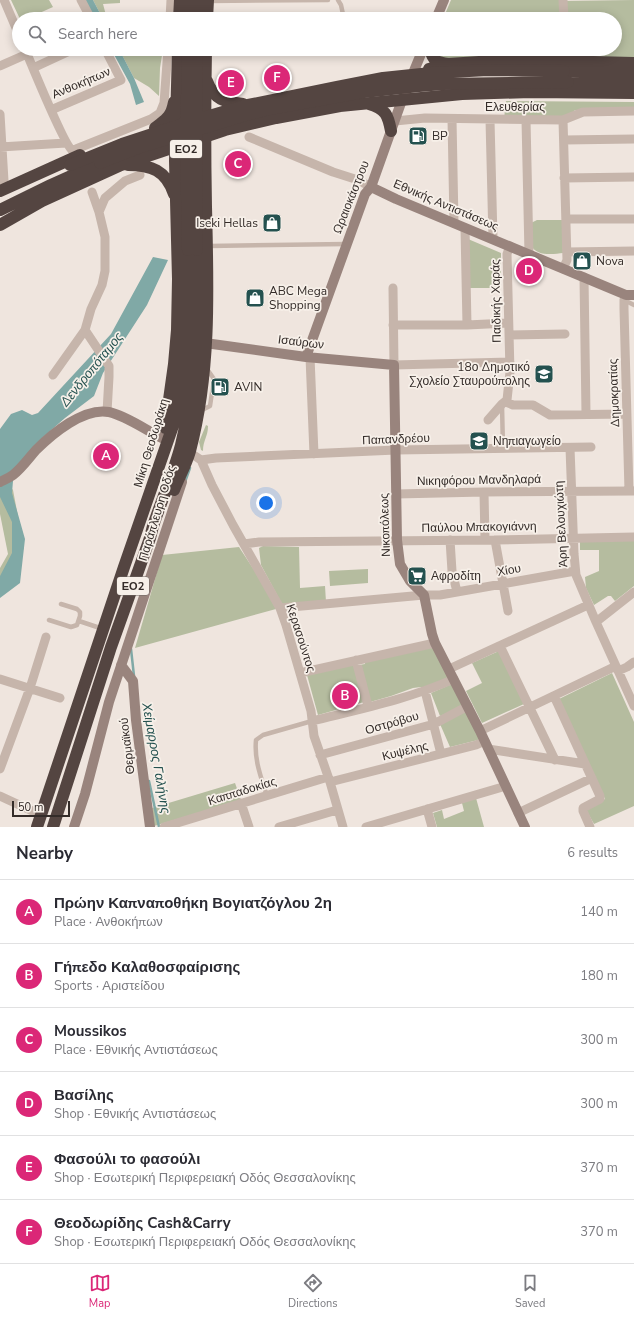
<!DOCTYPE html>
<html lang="en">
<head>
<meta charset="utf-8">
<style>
	body { margin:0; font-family:"Nunito Sans",sans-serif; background:#f7f7f7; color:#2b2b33 }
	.scale { position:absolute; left:12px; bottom:10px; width:58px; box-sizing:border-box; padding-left:4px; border:2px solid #342c29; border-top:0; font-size:11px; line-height:14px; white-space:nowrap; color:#342c29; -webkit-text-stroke:3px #f7f0e9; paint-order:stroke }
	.you { position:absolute; left:266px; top:503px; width:14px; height:14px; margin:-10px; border:3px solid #fff; border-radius:50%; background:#1a73e8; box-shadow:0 0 0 6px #1a73e833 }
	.badge { display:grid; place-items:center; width:26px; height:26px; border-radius:50%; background:#db2777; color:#fff; font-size:13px; font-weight:700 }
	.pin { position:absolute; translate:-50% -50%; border:2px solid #fff; box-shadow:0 1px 4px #0006 }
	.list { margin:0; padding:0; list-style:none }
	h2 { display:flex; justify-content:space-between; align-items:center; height:52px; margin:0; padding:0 16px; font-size:17px }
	h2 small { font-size:13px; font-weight:400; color:#7c7c81 }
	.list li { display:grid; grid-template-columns:26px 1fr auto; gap:12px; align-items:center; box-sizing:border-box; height:64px; padding:0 16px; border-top:1px solid #e1e1e2 }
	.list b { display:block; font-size:15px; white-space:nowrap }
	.list p { margin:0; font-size:13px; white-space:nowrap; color:#7c7c81 }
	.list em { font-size:13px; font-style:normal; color:#7c7c81 }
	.icon { flex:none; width:22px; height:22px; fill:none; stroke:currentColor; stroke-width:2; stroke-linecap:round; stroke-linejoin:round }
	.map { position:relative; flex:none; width:634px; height:827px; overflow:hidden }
	.search { position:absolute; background:#fff; box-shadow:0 2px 10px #0003; left:12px; right:12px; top:12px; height:44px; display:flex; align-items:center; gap:10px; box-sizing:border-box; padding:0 14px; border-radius:22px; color:#7c7c81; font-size:15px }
	.sheet { height:436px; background:#fff }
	nav { display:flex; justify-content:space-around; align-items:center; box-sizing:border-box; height:56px; border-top:1px solid #e1e1e2; background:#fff; font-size:11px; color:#7c7c81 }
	nav a { display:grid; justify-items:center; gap:2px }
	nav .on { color:#db2777 }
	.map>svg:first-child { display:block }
	.green { fill:#b5bc9f }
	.water { fill:#80a9a6 }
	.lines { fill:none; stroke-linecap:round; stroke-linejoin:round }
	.stream { stroke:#80a9a6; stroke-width:2.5 }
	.lane { stroke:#c6b5ab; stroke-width:4.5 }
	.street { stroke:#c6b5ab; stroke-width:9 }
	.secondary { stroke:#99847d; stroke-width:10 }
	.highway { stroke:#544541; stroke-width:12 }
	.highway-bridge { stroke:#544541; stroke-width:12 }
	.labels { text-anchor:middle; stroke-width:3.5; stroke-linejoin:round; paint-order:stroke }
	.shield { fill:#f7f0e9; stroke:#6e6763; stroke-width:1 }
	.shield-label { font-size:11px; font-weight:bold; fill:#342c29 }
	.street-label { font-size:12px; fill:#342c29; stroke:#f7f0e9 }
	.poi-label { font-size:12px; fill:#342c29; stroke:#f7f0e9; text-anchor:start }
	.water-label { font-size:13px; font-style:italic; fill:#24514f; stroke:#f7f0e9 }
</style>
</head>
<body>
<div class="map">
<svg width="634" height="827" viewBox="0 0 634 827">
	<rect width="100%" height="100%" fill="#efe5de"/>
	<!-- green -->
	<path class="green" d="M11,0H49L53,7L26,19H20Z
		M93,0H120V3L103,4L107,19H103Z
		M451,0H560L561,1L634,0V58L440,60L433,49H615V19H443Z
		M119,49H123L126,53H134L141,49H163L160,68L159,96L149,87L134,78Z
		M506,101L634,102V111L575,110L568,118L504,119Z
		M537,220H562L563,253C554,254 536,257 531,245C529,240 531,229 531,223Z
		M468,239L501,253V288H468Z
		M206,425L208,426C208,437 203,440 203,451L201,450L199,442Z
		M8,484L13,490L24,548L0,595V568L8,554L0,514V486Z
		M634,540V586L615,601L611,596H608L594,605L586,588L585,577L599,571V550H580V542Z
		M263,546L299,547L300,588L325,586L326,602L283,606L261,565L259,548Z
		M239,547L260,579L276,609L135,648L162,555Z
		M368,569V583L330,586L329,571Z
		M433,646L449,677L423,689L421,687L413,688L391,696L370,702L359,665L365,664V662Z
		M499,651L524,704L482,723L466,691L482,683L472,663Z
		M353,664L364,702L318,715L307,675Z
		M612,673L634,722V806L594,824L585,808L605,799L559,699Z
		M452,684L464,706L440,716L431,693Z
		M466,709L482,739L450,747L440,724Z
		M235,783L241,800L154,826L152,808Z
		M476,798L484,827H437L433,813L442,810L444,819L464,811L462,803Z"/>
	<!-- water -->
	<path class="water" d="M83,0H93L103,19H94Z
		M111,49H119L134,78L144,102L136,105L130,84Z
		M153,257L168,260L147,305L103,373L94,396L65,418L41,439L14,469L12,493L25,539L20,583L0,598V576L12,553V522L0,497V429L11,414L22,410L32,415L38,413L111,334Z"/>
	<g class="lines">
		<!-- stream -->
		<path class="stream" d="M185,482L190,468
			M131,649L134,676
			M149,781L159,827"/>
		<!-- lane -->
		<path class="lane" d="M338,0L341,5L344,19
			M209,1L328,0
			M209,246L346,244
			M624,300L634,305
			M502,405L503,449
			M200,411L210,406L214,379L207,369
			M49,620L71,627L77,625L80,616V612L77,609L61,604
			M79,621L103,629
			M267,796C261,777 254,760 256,740L263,735L312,721"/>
		<!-- street -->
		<path class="street" d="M4,0L19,35
			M81,0L91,19
			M563,0L564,19
			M170,19L171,0
			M25,49C31,63 64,145 72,150L76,149L151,119L160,113L164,103L168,49
			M0,66L27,54
			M33,68L74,49
			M51,110L121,80L105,49
			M0,114L4,181L3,185L0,186
			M452,119L454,223
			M490,120L493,239
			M526,120L529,254
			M563,120L567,260L563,269
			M395,121L425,118L563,120L583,112L634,111
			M249,137L333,172L358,180L371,187
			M564,140L634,139
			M0,147L66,143
			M564,178L634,177
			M99,212L105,198L125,181L140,175
			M566,219H634
			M465,228L467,325
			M567,252L634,251
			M584,277L586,414
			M393,288L394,365L510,362
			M626,295L624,300V309L629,491
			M393,325H467L508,323
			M85,330L109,366V377L107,412
			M509,335L565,334
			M310,357L314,454
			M53,375L85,330L91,309L102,285L105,271V237L99,212L92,192
			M506,402L513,405H533L550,415L627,414
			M488,420L502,404L507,400L510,372L507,254L510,246
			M570,448L574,554L576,575L596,622L634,706
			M189,452L201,460L212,485L233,525L280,608L286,625L311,711L314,736L330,782L343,827
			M201,460L216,458L396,450L591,447
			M484,492L485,540
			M396,494L484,492L634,491
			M450,540L452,571L457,592
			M495,540L508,611
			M244,544L259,542L495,540L634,537
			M280,608L424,595H440L575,571
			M596,622L634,592
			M500,646L555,760
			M356,660L368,706
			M449,669L588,605
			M618,671L627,667L634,662
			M300,673L435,643
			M0,679L60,698
			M425,691L441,754
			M554,696L600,796V799L583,808V811L590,827
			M312,721C360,709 409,699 454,679
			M480,731L616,666
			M488,749L585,764
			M320,755L434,724L468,706
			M0,769L30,688L46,637
			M330,782L476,745L485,741
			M0,796L41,815
			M241,803L249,827
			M427,809L432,827
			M518,813L592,778
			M164,827L328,777
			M279,827L337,810
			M366,827L506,786"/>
		<!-- secondary -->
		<path class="secondary" d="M436,19L444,0
			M371,187L396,199L626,295H634
			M205,343L306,357L394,365L397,540L400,564L410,581L424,595L432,634L435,643L480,731L525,827
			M306,357L365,194L371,187L402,100L423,49
			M0,482C4,480 9,478 13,475C21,469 29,458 36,450C52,434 84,407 109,412C127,416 147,431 164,439
			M121,665L133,681L136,720L150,827
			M74,827L85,794L109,702L182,482"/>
		<!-- highway -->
		<path class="highway" d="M179,19L180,0
			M189,19V0
			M198,19V0
			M207,19L208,0
			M430,49C433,61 436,62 448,64L512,60L634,63
			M429,69L459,64
			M564,71L634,72
			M207,81C214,100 225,102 243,104
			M568,82L634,83
			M369,104C386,109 388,115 391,131
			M155,128C166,119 171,118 174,102
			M128,165C151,165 166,170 174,194
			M0,191L80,155
			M0,210L51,185L100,163
			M0,225L42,201L121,165L225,130L276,118L340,106L462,94L531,92L634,93
			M165,428L174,364L177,330L178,279L175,161L178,49
			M174,490C179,477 186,465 190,451C211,372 208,288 206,207C205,154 205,102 206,49
			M37,827L124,567L175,420L181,390L186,347L188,308V250
			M53,827L111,647L150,538L153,526C162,499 174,472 181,445C197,382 198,315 197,250"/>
		<!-- highway-bridge -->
		<path class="highway-bridge" d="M100,163L141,147L246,115L270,109L364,92L419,86L443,84L568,82
			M70,165L122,144L189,122L243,106L337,87L383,78L431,73L488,70L564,71
			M188,250L186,140L188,49
			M197,250L196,132L197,49"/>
	</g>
	<!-- icons -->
	<defs>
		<g id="fuel-square" transform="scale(1)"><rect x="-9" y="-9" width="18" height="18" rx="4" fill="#24514f" stroke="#f7f0e9"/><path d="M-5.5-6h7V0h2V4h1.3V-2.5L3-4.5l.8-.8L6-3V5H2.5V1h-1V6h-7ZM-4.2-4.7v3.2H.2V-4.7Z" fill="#fff"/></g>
		<g id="shop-square" transform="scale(1)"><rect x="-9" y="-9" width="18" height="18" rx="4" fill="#24514f" stroke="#f7f0e9"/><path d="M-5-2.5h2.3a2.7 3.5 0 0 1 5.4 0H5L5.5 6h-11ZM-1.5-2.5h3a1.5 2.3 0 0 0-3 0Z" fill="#fff"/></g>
		<g id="school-square" transform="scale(1)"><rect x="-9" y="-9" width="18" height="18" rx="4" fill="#24514f" stroke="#f7f0e9"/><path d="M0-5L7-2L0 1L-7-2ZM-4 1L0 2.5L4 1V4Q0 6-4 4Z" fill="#fff"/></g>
		<g id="supermarket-square" transform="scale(1)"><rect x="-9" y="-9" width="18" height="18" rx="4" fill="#24514f" stroke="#f7f0e9"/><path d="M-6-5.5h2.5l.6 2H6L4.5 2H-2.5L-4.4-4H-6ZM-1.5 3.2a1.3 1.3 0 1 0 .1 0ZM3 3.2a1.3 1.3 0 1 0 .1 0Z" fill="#fff"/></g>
	</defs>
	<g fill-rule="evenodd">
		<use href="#fuel-square" x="418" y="136"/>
		<use href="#shop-square" x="272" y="223"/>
		<use href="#shop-square" x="582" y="261"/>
		<use href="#shop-square" x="255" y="298"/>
		<use href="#school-square" x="544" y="374"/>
		<use href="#fuel-square" x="220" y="387"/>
		<use href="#school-square" x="479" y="441"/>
		<use href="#supermarket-square" x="417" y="576"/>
	</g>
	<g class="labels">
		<!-- shield labels -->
		<g class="shield">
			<rect x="170" y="140" width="32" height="18" rx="3"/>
			<rect x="117" y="577" width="32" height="18" rx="3"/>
		</g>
		<g class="shield-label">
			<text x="186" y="153">ΕΟ2</text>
			<text x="133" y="590">ΕΟ2</text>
		</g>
		<!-- street labels -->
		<g class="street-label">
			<text transform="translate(81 83) rotate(-23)" y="4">Ανθοκήπων</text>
			<text x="515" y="111">Ελευθερίας</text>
			<text transform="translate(351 197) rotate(-68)" y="4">Ωραιοκάστρου</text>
			<text transform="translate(446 205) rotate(23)" y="4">Εθνικής Αντιστάσεως</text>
			<text transform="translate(496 301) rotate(-91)" y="4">Παιδικής Χαράς</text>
			<text transform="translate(301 342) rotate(7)" y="4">Ισαύρων</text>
			<text transform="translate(614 393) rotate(-92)" y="4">Δημοκρατίας</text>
			<text transform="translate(396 439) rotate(-2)" y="4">Παπανδρέου</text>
			<text transform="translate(151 443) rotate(-73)" y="4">Μίκη Θεοδωράκη</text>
			<text transform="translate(479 480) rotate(-1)" y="4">Νικηφόρου Μανδηλαρά</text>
			<text transform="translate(157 513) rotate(-73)" y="4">Παράπλευρη Οδός</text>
			<text transform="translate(561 524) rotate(-93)" y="4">Άρη Βελουχιώτη</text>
			<text transform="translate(385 525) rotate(-92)" y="4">Νικοπόλεως</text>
			<text transform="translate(479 527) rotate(-1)" y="4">Παύλου Μπακογιάννη</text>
			<text transform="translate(509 570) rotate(-10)" y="4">Χίου</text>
			<text transform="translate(301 638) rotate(72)" y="4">Κερασούντος</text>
			<text transform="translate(392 723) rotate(-16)" y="4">Οστρόβου</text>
			<text transform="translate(127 746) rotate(-97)" y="4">Θερμαϊκού</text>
			<text transform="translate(405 751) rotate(-14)" y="4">Κυψέλης</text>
			<text transform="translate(242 791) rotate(-17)" y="4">Καππαδοκίας</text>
		</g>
		<!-- poi labels -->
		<g class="poi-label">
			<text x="432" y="140">BP</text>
			<text x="258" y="227" text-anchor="end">Iseki Hellas</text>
			<text x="596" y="265">Nova</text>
			<text x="269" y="295">ABC Mega<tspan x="269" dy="14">Shopping</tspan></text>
			<text x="530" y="371" text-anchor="end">18ο Δημοτικό<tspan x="530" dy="14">Σχολείο Σταυρούπολης</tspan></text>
			<text x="234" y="391">AVIN</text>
			<text x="493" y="445">Νηπιαγωγείο</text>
			<text x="431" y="580">Αφροδίτη</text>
		</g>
		<!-- water labels -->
		<g class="water-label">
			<text transform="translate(91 369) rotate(-51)" y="5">Δενδροπόταμος</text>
			<text transform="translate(157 758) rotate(80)" y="5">Χείμαρρος Γαλήνης</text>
		</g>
	</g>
</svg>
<div class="scale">50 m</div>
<div class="you"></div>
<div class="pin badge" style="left:106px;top:456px">A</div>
<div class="pin badge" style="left:345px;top:696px">B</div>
<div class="pin badge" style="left:238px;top:164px">C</div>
<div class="pin badge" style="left:529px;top:271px">D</div>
<div class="pin badge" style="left:231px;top:83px">E</div>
<div class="pin badge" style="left:277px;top:78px">F</div>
<div class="search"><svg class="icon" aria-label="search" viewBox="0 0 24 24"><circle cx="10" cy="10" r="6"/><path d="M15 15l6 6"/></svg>Search here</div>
</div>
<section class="sheet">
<h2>Nearby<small>6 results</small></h2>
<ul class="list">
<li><span class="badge">A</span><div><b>Πρώην Καπναποθήκη Βογιατζόγλου 2η</b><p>Place · Ανθοκήπων</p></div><em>140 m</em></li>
<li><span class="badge">B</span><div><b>Γήπεδο Καλαθοσφαίρισης</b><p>Sports · Αριστείδου</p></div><em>180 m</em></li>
<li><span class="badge">C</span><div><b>Moussikos</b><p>Place · Εθνικής Αντιστάσεως</p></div><em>300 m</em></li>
<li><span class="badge">D</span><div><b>Βασίλης</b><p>Shop · Εθνικής Αντιστάσεως</p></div><em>300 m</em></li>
<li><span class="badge">E</span><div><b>Φασούλι το φασούλι</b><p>Shop · Εσωτερική Περιφερειακή Οδός Θεσσαλονίκης</p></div><em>370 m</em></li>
<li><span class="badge">F</span><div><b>Θεοδωρίδης Cash&amp;Carry</b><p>Shop · Εσωτερική Περιφερειακή Οδός Θεσσαλονίκης</p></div><em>370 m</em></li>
</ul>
</section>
<nav>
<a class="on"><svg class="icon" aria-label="map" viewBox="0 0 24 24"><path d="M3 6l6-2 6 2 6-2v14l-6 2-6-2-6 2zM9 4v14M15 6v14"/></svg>Map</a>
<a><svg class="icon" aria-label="directions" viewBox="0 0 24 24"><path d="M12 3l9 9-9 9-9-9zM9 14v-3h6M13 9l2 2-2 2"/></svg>Directions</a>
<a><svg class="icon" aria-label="saved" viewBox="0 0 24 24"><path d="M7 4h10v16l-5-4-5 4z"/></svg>Saved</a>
</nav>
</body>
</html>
